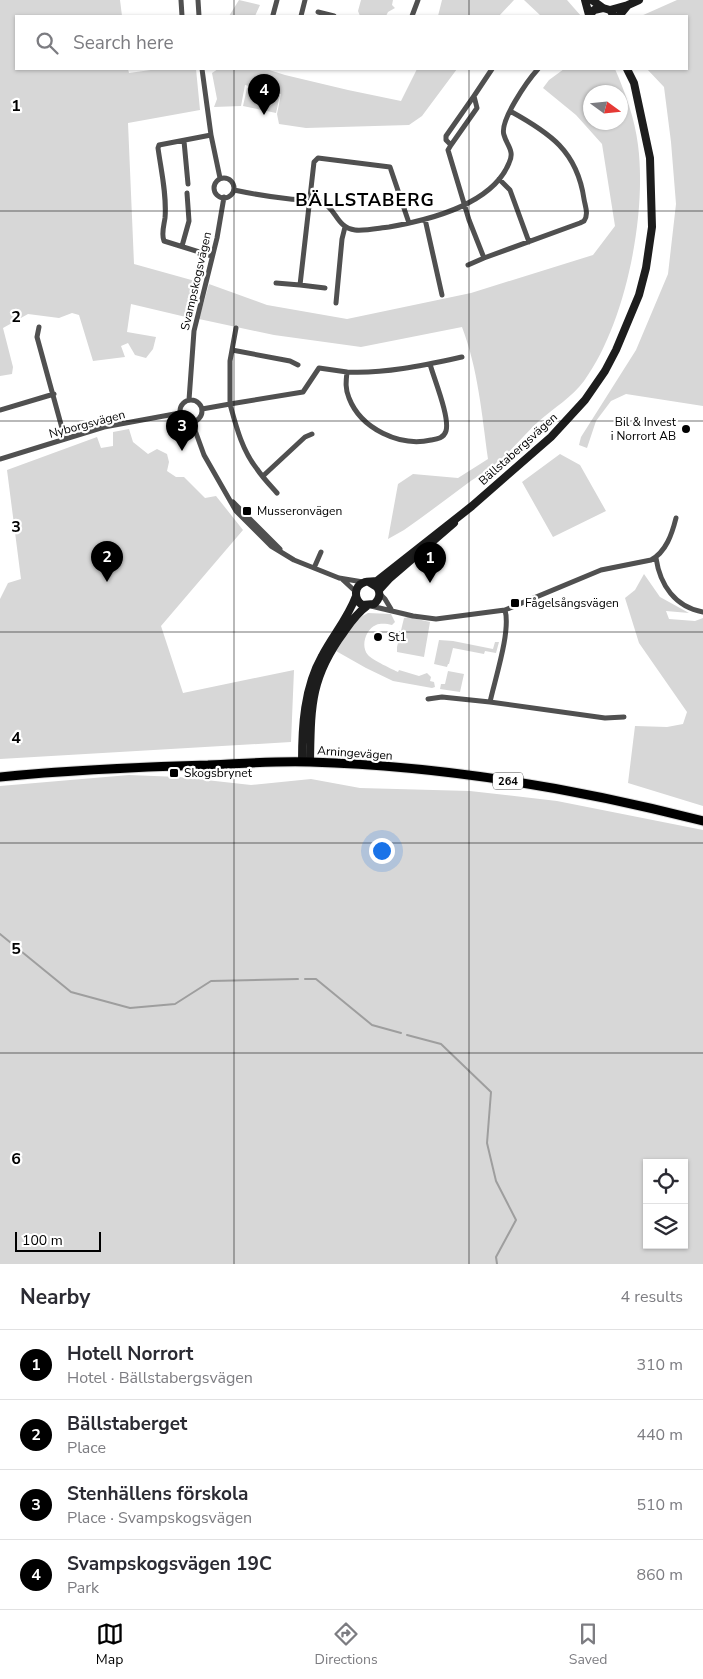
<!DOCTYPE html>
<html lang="en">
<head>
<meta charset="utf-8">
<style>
	body { margin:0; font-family:"Nunito Sans",sans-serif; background:#f2f2f3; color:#2b2b33 }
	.controls { position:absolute; right:15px; bottom:15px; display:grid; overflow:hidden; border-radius:0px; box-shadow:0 1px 4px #0004 }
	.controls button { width:45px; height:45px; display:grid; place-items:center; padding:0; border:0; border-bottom:1px solid #e1e1e2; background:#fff; color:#2b2b33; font:25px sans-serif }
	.compass { position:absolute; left:583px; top:85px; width:45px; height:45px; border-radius:50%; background:#fff; box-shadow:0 1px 4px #0004; rotate:105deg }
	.scale { position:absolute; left:15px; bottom:12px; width:86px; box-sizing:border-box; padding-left:5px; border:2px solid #000; border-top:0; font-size:14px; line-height:18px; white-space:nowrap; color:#000; -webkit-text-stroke:4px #fff; paint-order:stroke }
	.you { position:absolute; left:381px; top:850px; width:18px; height:18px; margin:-12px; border:4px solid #fff; border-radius:50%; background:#1a73e8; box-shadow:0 0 0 8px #1a73e833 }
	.badge { display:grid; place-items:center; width:32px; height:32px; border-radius:50%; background:#000; color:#fff; font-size:16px; font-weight:700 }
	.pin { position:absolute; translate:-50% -41px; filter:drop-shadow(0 1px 2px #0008) }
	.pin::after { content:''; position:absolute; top:26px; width:18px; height:15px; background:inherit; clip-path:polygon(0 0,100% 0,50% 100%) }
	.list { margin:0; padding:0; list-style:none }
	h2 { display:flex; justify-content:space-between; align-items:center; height:65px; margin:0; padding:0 20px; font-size:21px }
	h2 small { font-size:16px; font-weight:400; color:#7c7c81 }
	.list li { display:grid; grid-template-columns:32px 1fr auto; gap:15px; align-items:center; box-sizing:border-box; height:70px; padding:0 20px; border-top:1px solid #e1e1e2 }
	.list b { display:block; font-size:19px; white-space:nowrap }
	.list p { margin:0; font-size:16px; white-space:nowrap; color:#7c7c81 }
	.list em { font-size:16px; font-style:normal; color:#7c7c81 }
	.icon { flex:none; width:28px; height:28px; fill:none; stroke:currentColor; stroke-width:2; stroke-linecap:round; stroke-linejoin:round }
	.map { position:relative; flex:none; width:703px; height:1264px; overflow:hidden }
	.search { position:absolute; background:#fff; box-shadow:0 1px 4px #0004; left:15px; right:15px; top:15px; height:55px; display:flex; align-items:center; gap:12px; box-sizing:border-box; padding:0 18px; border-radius:0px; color:#7c7c81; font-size:19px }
	.sheet { height:345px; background:#fff }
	nav { display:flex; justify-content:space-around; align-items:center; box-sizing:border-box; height:70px; border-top:1px solid #e1e1e2; background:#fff; font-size:14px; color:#7c7c81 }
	nav a { display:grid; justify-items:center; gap:2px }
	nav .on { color:#000 }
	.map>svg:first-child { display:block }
	.green { fill:#d7d7d7; fill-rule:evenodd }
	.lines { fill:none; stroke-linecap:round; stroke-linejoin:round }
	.stream { stroke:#9e9e9e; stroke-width:2 }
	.primary-casing { stroke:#dbdbdb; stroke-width:11 }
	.street { stroke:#505050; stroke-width:5 }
	.secondary { stroke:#1d1d1d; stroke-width:8 }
	.primary { stroke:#000; stroke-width:9 }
	.grid { fill:none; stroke:#000; stroke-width:1; stroke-opacity:0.55 }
	.poi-dot { fill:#000; stroke:#fff; stroke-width:2 }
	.labels { text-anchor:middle; stroke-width:4.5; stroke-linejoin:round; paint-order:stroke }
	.shield { fill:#fff; stroke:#4c4c4c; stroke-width:1 }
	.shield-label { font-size:11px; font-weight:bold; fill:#000 }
	.street-label { font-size:12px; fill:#000; stroke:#fff }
	.poi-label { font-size:12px; fill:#000; stroke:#fff; text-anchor:start }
	.district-label { font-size:18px; font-weight:bold; letter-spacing:1px; fill:#000; stroke:#fff }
	.grid-label { font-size:16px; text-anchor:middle; font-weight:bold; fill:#000; stroke:#fff; stroke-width:4.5; stroke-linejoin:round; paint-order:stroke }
</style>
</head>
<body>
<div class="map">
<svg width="703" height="1264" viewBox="0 0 703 1264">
	<rect width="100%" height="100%" fill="#fff"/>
	<!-- green -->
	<path class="green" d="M0,0H120L122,16H16V69H128L129,73L158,69H196L200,110L128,123L134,264L195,281L186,317L131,304L127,332L156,337L153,349L146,358L135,355L128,343L121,346L125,357L93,361L79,315L72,313L59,318L28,314L3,328L13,367L12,374L0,376Z
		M239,0L260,5L255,16H229Z
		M361,0H393L392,5L395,8L388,12L386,16H360L358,11Z
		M442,0H514L499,16H438Z
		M524,0H567L581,16H541Z
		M677,0H703V406L626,394L611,401L596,421L587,448L579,445L581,437L636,350L668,274L676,204L671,142L664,87L647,69H687V16H641Z
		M218,69H266L285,75L348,90L401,101L417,69H457L422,116L409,125L306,128L279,124L277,114L281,94L245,85L241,106L214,107L217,99L212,73Z
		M564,69H615C625,92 635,119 638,145C647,214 626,323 584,381C572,397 554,408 539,421C525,434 513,449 499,461C490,469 478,476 468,483C447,499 425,515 404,530L388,539L398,484L413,474L458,478L488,459C482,415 478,369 462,327L361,347L274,335L199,319L209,284L267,305L347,319L471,293L593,255L615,226L602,144L576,115L543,88L549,80ZM590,92H620V122H590Z
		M247,88L280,95L276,113L243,106Z
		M129,429L133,442L148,454L157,449L167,454L169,462L167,471L176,477H184L205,498L216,496L243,530L161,626L183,693L294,670L291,742L0,759V599L8,583L21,579L7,470L97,437L101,448L113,446V432Z
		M560,454L580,465L606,511L553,537L522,482Z
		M644,574L660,597L689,613L666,611L669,619L695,621L703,618V806L628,783L635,726L667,727L683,724L687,712L639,643L625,598L635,590Z
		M368,613L391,614L395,622L392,625C387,624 381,623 376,625C366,629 360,646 368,655C372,660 394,670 398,672L399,670L419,676L427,673L431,677L430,681L434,682L435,687L432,688L393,681L366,668L336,651L357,619Z
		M408,617L430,622L424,657L397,652V647L404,618Z
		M439,640L453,641L493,649L495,642H499L496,653L485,651L484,654L453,648L449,664H448L447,667L434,664Z
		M448,671L464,674L460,692L440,689L441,684H445Z
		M129,775L179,777L251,785L311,779L360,788L470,791L557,801L703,830V1264H0V786ZM647,1163H684V1245H647Z"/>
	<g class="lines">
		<!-- stream -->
		<path class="stream" d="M0,934L71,992L130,1008L175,1004L211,981L298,979
			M305,979H316L372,1025L401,1033
			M407,1035L441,1044L491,1092L487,1143L496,1181L516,1220L496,1257L497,1264"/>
		<!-- primary casing -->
		<g class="primary-casing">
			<path id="primary" d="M0,777C69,770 139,767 208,765C242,763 276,761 310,762C442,766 575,788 703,821"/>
		</g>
		<!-- street -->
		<path class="street" d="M181,0L182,16
			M198,0L199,16
			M318,12L334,16
			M273,15L277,0
			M301,16L305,0
			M412,16L418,0
			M202,69L211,135L220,178
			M474,96L492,69
			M211,135L159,145L158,148C161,170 167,195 165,218C164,225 161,234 164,241L212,256
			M184,141L188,184
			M451,145L446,140V136L474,96L477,108L451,145L448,150L469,220L484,258L468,265
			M214 188a10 10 0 1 1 20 0a10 10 0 1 1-20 0Z
			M499,179L510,190L529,242
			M234,190C253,194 271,197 290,199C300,200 312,199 321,202C336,207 336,228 355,230C366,231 379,228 389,227C429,220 492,205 509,163C515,151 507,146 504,135C499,121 528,80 538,69
			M425,219L442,295
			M182,246L189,221L187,193
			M484,258L580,223L584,221C589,214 585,206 584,199C577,151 550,133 510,111
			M276,283L300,285L314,162L318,158L390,167L409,223
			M300,285L325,288
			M336,303L342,239L345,227
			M39,327L37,337L65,439
			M236,328L230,361V404L303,392L319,368L347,372C346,381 345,389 349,398C361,429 400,447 431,440C437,439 444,438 446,431C450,417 434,379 430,364
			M232,350L290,361L298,365
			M347,372C385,374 425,365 462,357
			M189,400L194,331L217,238L224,197
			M180 411a11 11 0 1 1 22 0a11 11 0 1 1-22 0Z
			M202,409L230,404C236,426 242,450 257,469C263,478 270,485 277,493
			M0,410L54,394
			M192,422L204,455L236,511L271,546L294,560L339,578L363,582
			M0,459L104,427L180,413
			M263,476L305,437L312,434
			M233,502L280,549
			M656,558C660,585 675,607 703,612
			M314,568L321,552
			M342,579L356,592
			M380,594L385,599L391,609
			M371,606L413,616L436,619L505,610L601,570L651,560C666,552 672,534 676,518
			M505,610C511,631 495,679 490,702L605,718L624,717
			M428,699L442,697L490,702"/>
		<!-- secondary -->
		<path class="secondary" d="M585,0L589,15
			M592,0L603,8L610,10L614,16
			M610,10L628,5L639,0
			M589,16L594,10L603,8
			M619,16L628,5
			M369,582L377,587C381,593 380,599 374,604L362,605C354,599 353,586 365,582C368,581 373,582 377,581L472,506L551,437L585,400L605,371L616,350L639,295L646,268L652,227L650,158L634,83L627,69
			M379,590L389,579L454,523
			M302,762C302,726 304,688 322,656C333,635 348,618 356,596
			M310,762C311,707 310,678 344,632C351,622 357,613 367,606"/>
		<!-- primary -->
		<use href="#primary" class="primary"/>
	</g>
	<!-- grid -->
	<path class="grid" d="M234,0V16M469,0V16M234,69V1264M469,69V1264M0,211H703M0,421H703M0,632H703M0,843H703M0,1053H703"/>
	<!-- markers -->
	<g class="poi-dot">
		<circle cx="686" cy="429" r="5"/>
		<rect x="242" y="506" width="10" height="10" rx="2.5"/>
		<rect x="510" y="598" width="10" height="10" rx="2.5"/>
		<circle cx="378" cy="637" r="5"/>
		<rect x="169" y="768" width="10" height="10" rx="2.5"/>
	</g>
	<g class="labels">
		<!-- shield labels -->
		<rect class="shield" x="493" y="772.5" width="30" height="17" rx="4"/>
		<g class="shield-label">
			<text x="508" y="785">264</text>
		</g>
		<!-- street labels -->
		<g class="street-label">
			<text transform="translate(196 281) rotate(-77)" y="4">Svampskogsvägen</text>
			<text transform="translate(87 424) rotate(-15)" y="4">Nyborgsvägen</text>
			<text transform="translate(518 449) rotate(-42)" y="4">Bällstabergsvägen</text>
			<text transform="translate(355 753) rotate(4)" y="4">Arningevägen</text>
		</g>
		<!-- poi labels -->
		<g class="poi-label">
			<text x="676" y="426" text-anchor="end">Bil &amp; Invest<tspan x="676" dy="14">i Norrort AB</tspan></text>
			<text x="257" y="515">Musseronvägen</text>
			<text x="525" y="607">Fågelsångsvägen</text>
			<text x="388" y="641">St1</text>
			<text x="184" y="777">Skogsbrynet</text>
		</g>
		<!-- district labels -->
		<g class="district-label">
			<text x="365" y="206">BÄLLSTABERG</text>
		</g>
	</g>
	<g class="grid-label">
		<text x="16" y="111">1</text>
		<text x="16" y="322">2</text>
		<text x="16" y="532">3</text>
		<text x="16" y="743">4</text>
		<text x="16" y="954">5</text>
		<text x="16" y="1164">6</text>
	</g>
</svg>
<div class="controls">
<button><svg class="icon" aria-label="locate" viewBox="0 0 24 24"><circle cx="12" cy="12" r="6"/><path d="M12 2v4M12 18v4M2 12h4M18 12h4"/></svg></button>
<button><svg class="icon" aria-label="layers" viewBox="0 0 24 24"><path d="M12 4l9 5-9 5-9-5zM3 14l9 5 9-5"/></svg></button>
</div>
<svg class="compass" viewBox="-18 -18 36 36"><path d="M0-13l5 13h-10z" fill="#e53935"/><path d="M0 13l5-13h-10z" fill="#7c7c81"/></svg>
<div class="scale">100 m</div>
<div class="you"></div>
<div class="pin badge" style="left:430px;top:583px">1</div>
<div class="pin badge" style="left:107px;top:582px">2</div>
<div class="pin badge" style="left:182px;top:451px">3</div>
<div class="pin badge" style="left:264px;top:115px">4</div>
<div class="search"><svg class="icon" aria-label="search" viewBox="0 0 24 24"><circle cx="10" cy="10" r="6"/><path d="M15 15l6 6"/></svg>Search here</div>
</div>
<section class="sheet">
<h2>Nearby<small>4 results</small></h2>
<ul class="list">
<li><span class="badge">1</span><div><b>Hotell Norrort</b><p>Hotel · Bällstabergsvägen</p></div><em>310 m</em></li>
<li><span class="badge">2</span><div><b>Bällstaberget</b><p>Place</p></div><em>440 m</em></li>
<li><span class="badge">3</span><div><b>Stenhällens förskola</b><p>Place · Svampskogsvägen</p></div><em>510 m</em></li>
<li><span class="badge">4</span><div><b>Svampskogsvägen 19C</b><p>Park</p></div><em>860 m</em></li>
</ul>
</section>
<nav>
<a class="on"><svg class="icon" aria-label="map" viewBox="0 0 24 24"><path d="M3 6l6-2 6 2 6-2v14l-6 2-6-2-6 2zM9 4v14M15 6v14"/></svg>Map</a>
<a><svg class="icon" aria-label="directions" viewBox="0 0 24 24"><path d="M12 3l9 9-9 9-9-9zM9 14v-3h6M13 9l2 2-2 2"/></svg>Directions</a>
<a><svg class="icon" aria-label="saved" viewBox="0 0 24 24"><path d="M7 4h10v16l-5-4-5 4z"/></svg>Saved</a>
</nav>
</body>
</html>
